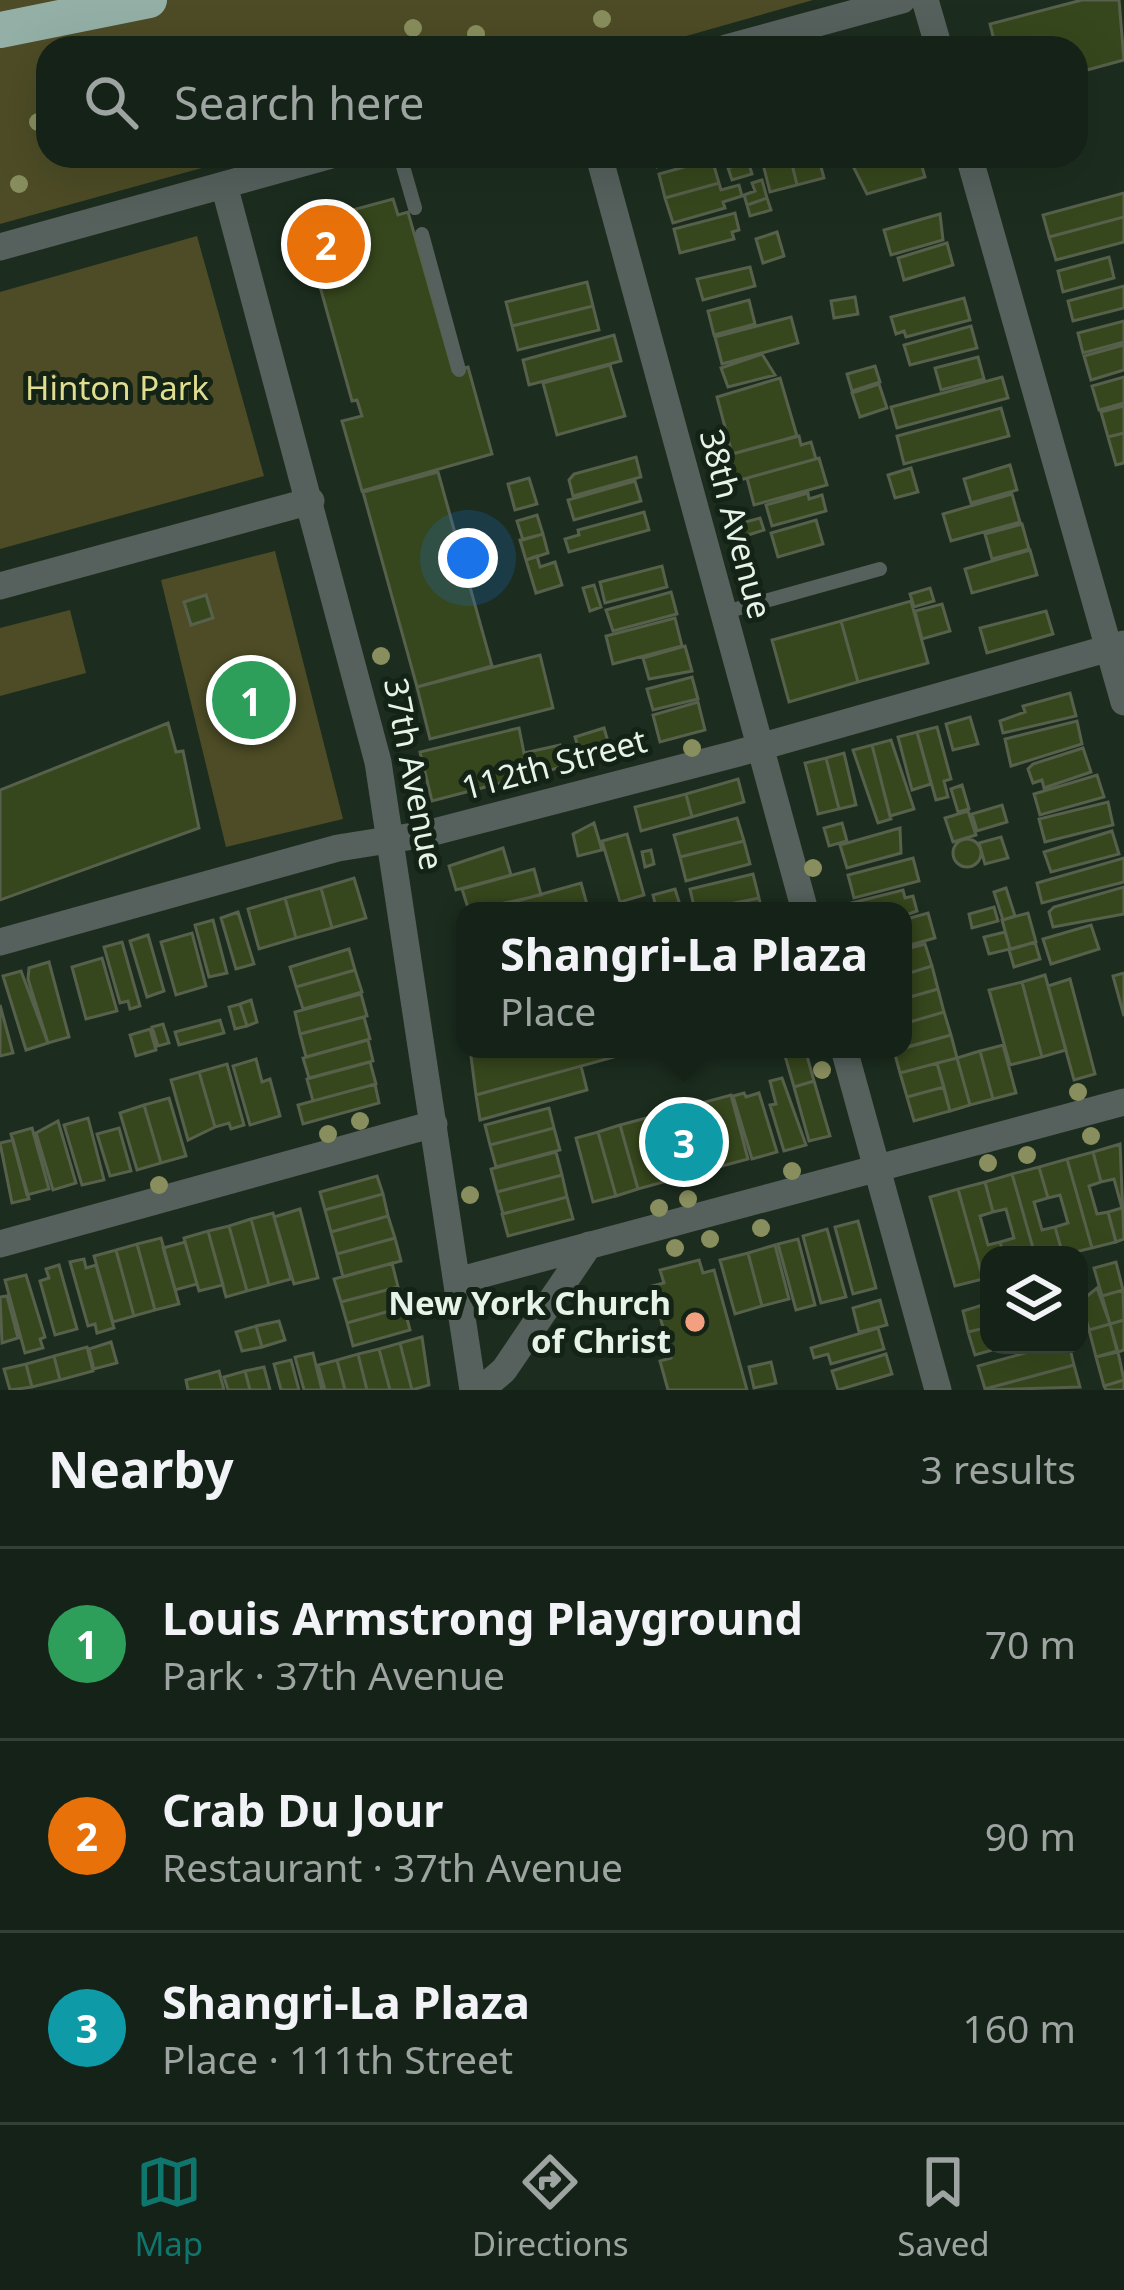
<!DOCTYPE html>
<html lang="en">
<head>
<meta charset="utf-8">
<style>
	body { margin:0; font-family:"Noto Sans",sans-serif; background:#1e2a20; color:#f1f3f6 }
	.controls { position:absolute; right:36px; bottom:36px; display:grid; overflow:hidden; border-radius:24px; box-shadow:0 12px 48px #0002 }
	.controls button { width:108px; height:108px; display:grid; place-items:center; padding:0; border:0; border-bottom:3px solid #343f36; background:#152217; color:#f1f3f6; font:60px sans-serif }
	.you { position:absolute; left:468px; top:558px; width:42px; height:42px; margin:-30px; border:9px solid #fff; border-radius:50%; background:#1a73e8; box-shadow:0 0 0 18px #1a73e833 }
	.badge { display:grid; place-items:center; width:78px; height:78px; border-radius:50%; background:#0f766e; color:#fff; font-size:39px; font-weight:700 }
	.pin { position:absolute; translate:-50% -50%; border:6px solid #fff; box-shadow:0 3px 12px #0006 }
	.popup { position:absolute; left:456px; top:902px; width:456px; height:156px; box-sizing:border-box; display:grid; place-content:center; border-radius:24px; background:#152217; filter:drop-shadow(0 3px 9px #0005); font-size:39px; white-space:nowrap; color:#9da4a1 }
	.popup b { font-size:45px; color:#f1f3f6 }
	.popup::after { content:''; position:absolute; left:50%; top:100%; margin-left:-24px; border:24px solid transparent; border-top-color:#152217 }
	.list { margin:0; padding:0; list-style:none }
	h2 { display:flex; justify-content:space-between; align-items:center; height:156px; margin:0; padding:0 48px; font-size:51px }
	h2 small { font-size:39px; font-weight:400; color:#9da4a1 }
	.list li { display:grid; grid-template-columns:78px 1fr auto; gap:36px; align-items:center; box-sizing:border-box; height:192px; padding:0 48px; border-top:3px solid #343f36 }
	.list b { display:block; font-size:45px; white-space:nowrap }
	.list p { margin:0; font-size:39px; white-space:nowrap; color:#9da4a1 }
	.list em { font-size:39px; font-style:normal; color:#9da4a1 }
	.icon { flex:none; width:66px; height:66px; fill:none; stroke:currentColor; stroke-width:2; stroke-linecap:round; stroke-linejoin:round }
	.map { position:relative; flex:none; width:1124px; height:1390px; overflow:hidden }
	.search { position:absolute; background:#152217; box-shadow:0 12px 48px #0002; left:36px; right:36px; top:36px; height:132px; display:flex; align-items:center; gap:30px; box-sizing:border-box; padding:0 42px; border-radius:36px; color:#9da4a1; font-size:45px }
	.sheet { height:732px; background:#152217 }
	nav { display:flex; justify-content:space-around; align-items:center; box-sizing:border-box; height:168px; border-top:3px solid #343f36; background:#152217; font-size:33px; color:#9da4a1 }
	nav a { display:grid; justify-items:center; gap:6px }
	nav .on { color:#0f766e }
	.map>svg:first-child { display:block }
	.green { fill:#4d4c26 }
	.building { fill:#36471d; stroke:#57604b; stroke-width:3 }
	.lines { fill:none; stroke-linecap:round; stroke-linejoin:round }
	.service { stroke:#56615d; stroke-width:14 }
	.minor { stroke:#56615d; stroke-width:27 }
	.motorway { stroke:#94b0a6; stroke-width:36 }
	.tree { fill:#888e5d }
	.poi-dot { fill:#f2a080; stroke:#132316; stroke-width:4.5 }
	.labels { text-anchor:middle; stroke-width:10; stroke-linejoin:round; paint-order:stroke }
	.park-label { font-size:33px; fill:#e0dd8f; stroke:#132316 }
	.street-label { font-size:33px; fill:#e7f2e8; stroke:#132316 }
	.poi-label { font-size:33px; font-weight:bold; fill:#e7f2e8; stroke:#132316; text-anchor:end }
</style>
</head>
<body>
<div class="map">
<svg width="1124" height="1390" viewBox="0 0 1124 1390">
	<rect width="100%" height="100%" fill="#1c2d1f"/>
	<!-- green -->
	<path class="green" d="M0,0H813L644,48H48V156H245L0,224Z
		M197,236L264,476L0,549V292Z
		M275,551L343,819L226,847L161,580Z
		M70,610L86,673L0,696V628Z"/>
	<!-- building -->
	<path class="building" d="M1082,0H1119L1124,60L1076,73V48H996L990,24Z
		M654,156H698L657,167Z
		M761,156H790L797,185L770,192Z
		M790,156H818L824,178L797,185Z
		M848,156H919L925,177L867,194Z
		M712,159L719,183L665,198L659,174Z
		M748,161L752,174L732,180L728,168Z
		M762,180L767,198L747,205L744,195L755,191L752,183Z
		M719,183L721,190L739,185L742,196L723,202L725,208L673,223L665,198Z
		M1124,193V217L1049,237L1043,215Z
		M767,198L771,210L750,216L747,205Z
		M393,199L398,215L408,212L453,371L468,367L492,454L362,491L342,421L362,416L357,400L352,401L307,240L339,231L334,215Z
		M735,213L739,230L732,232L734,239L680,253L674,229Z
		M940,214L943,240L891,255L884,230Z
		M1124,217V242L1056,260L1049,237Z
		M777,232L784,256L763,263L756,239Z
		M947,243L953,265L904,280L898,258Z
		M1109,257L1114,278L1063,292L1058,271Z
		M750,267L755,286L703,300L697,279Z
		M587,282L593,306L512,326L506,302Z
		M1124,286V308L1073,321L1068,301Z
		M855,297L858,314L834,318L831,301Z
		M964,298L970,320L906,337L904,331L896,334L891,317Z
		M749,300L755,324L714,335L708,311Z
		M593,306L599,330L518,350L512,326Z
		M791,317L798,343L722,364L715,337Z
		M1124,321V342L1083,353L1078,333Z
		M971,326L977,348L910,365L904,345Z
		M614,335L621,361L529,385L523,360Z
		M1124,345V370L1091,380L1084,356Z
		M762,354L775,375L728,387L721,368Z
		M978,357L984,379L941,390L935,368Z
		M610,365L625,416L557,435L543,383Z
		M875,366L880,382L852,391L847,374Z
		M1002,377L1008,398L897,428L891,407Z
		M1124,377V403L1099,410L1092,386Z
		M780,378L797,436L732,454L717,397Z
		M879,384L887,408L860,417L852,393Z
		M1124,406V433L1108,437L1101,412Z
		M1001,408L1009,436L904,464L897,436Z
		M1124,433V463L1116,465L1108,437Z
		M799,436L801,445L811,442L816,459L733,482L725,456Z
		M636,457L641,477L573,496L569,480L574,474Z
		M819,458L827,485L754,505L747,478Z
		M1010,465L1017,490L971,503L964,479Z
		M911,468L918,492L895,498L888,475Z
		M438,472L492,666L417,687L363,492Z
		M529,478L537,504L515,510L508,484Z
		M635,481L641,501L574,520L568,500Z
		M808,493L809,499L822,495L826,511L772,526L766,505Z
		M1012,494L1020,522L951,541L943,514Z
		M644,512L649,530L569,552L565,539L579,535L578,530Z
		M537,515L543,534L523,540L517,521Z
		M760,518L764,530L742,537L738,524Z
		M816,520L823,544L778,557L771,533Z
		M1022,524L1029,549L992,559L985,534Z
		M543,534L548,553L526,560L520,540Z
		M1030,550L1037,575L972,593L965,569Z
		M537,556L540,567L555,562L562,585L536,593L526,560Z
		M662,566L667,587L605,603L600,582Z
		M594,585L601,607L590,611L583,588Z
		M930,588L934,601L914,607L910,594Z
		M671,592L677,614L613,631L606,610Z
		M206,595L213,618L191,625L184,602Z
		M911,601L928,663L858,682L841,621Z
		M942,604L950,631L922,639L915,611Z
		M1046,611L1053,634L987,653L980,628Z
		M675,618L682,646L613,664L606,636Z
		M841,621L858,682L789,702L772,640Z
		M685,646L692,671L649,679L643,658Z
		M540,655L553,708L430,739L417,687Z
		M692,677L698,699L653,710L647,689Z
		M1070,693L1076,716L1003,733L1000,721L1025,712L1023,706Z
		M698,702L705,730L660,742L653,715Z
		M970,717L978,744L953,750L946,724Z
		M1077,721L1082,744L1011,766L1005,739Z
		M168,723L176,752L183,751L199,828L0,900V790Z
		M937,727L951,779L944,781L948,797L936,800L917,732Z
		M519,728L524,753L560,745L566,766L432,801L420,752Z
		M604,728L612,755L583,763L575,737Z
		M917,732L931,784L912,790L898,737Z
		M891,740L914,809L890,816L872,745Z
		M872,745L891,819L878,823L853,750Z
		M1083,748L1091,772L1044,788L1042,780L1033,783L1028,769L1033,764Z
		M844,753L856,805L839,809L826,758Z
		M826,758L839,809L818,814L805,763Z
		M1097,775L1104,797L1040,815L1034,794Z
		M738,779L744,802L692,817L686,794Z
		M962,785L969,809L958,812L951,789Z
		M686,794L692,817L641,831L635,807Z
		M1108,802L1113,825L1045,842L1039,819Z
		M1002,805L1007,822L977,831L972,814Z
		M968,811L976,835L953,842L945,818Z
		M737,818L744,841L680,857L674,835Z
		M594,823L602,850L578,856L573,834Z
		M842,823L847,841L829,846L824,828Z
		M900,828L901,853L847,868L840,845Z
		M1112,831L1119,854L1051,872L1044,852Z
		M627,834L644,895L620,902L602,841Z
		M1001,837L1008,858L985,864L979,843Z
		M953 853a14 14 0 1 1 28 0a14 14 0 1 1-28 0Z
		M744,841L750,864L686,881L680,857Z
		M503,848L511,875L456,890L449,866Z
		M651,850L654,864L645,867L642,852Z
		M913,858L919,881L854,898L848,875Z
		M1124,858V882L1042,903L1037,883Z
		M534,869L541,895L469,911L462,889Z
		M753,874L759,898L695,911L690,889Z
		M354,878L366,918L332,928L321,888Z
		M581,883L588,908L490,911L489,909Z
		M1124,887V914L1053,927L1049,912L1054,907Z
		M321,888L332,928L296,938L285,898Z
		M1006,888L1015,916L1003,920L994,892Z
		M675,889L680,905L657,911L653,895Z
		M903,890L905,898L913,896L917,911L903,916V911H853L851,903Z
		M285,898L296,938L259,949L248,909Z
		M759,898L762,911H704Z
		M994,907L998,921L972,928L969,914Z
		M238,912L254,964L236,969L221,918Z
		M928,913L935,938L903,947V920Z
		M1028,913L1036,942L1010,949L1002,920Z
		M213,920L227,973L209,977L195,925Z
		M1091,925L1099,949L1051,964L1043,939Z
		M1005,932L1010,949L989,954L984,937Z
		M192,933L206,986L176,995L161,942Z
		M148,935L164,991L147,997L130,941Z
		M122,942L140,1006L130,1009L128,1001L120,1003L104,947Z
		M1035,942L1040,959L1014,967L1009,950Z
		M925,944L932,966L903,975V950Z
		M349,949L355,970L296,987L290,967Z
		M102,958L117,1011L86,1019L72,967Z
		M49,962L69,1037L48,1043L28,979L29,968Z
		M932,966L938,989L903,999V975Z
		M355,970L362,992L303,1009L296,987Z
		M21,971L48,1043L26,1050L3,976Z
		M1124,973V1016L1113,976Z
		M1045,975L1066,1050L1042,1057L1022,982Z
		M1070,979L1095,1074L1074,1080L1048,986Z
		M1022,982L1042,1057L1010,1065L989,990Z
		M938,989L944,1012L903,1024V999Z
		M361,994L367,1016L300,1034L295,1012Z
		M251,1000L257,1022L247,1026L240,1004Z
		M240,1004L247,1026L235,1029L229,1007Z
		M0,1005L13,1053L0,1056Z
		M944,1012L951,1035L903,1048V1024Z
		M364,1017L370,1039L306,1057L300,1034Z
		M220,1020L224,1033L179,1045L175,1032Z
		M163,1024L169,1043L158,1046L152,1027Z
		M150,1029L156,1050L136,1056L130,1035Z
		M951,1035L957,1058L900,1073L894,1051Z
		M368,1040L373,1061L309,1078L303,1058Z
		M1003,1045L1016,1093L993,1099L980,1051Z
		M470,1049H624L625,1054L476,1095Z
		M783,1049H805L814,1081L794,1087Z
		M980,1051L993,1099L970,1105L957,1058Z
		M957,1058L970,1105L950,1111L937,1063Z
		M256,1059L262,1082L270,1079L280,1116L250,1125L233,1066Z
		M370,1062L376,1084L313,1101L307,1079Z
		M937,1063L944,1087L907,1097L900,1073Z
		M227,1064L244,1125L231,1129L229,1123L215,1127L199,1072Z
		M581,1066L587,1090L480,1120L476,1095Z
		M199,1072L215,1127L188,1140L171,1080Z
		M782,1078L806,1145L784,1151L770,1105L776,1104L770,1081Z
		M814,1081L830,1136L809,1141L794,1087Z
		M375,1084L379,1103L303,1124L298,1105Z
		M944,1087L950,1111L914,1121L907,1097Z
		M744,1093L746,1097L759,1093L777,1152L752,1159L733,1096Z
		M731,1095L748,1159L638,1189L620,1125Z
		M169,1098L186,1156L161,1163L144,1105Z
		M144,1105L161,1163L137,1170L120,1113Z
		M549,1108L554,1128L490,1145L485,1125Z
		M88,1118L104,1180L82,1185L64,1125Z
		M58,1121L76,1183L53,1190L36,1133Z
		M620,1125L638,1189L616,1196L598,1132Z
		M32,1128L49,1189L27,1195L11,1134Z
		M119,1128L131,1171L110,1176L97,1134Z
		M554,1128L560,1150L496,1167L490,1145Z
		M598,1132L616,1196L593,1202L576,1138Z
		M13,1140L29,1199L12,1203L0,1143Z
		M1120,1144L1124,1239L1116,1242L1108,1212L1122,1208L1114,1179L1101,1182L1093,1152Z
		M556,1152L562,1175L497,1192L491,1169Z
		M1093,1152L1101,1182L1089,1186L1097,1214L1108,1212L1116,1242L1092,1248L1067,1159Z
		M1067,1159L1092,1248L1063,1255L1055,1227L1068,1223L1060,1195L1048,1198L1039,1167Z
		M1039,1167L1048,1198L1034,1202L1042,1230L1055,1227L1063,1255H1035L1012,1174Z
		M1012,1174L1035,1255H1004L1000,1242L1014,1238L1006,1209L993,1212L985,1182Z
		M562,1175L567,1197L503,1214L497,1192Z
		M377,1176L383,1194L325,1210L320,1192Z
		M985,1182L993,1212L980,1216L988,1245L1000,1242L1004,1255H989V1277L983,1279L958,1189Z
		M958,1189L983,1279L955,1286L930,1197Z
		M383,1194L388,1216L331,1232L325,1210Z
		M567,1197L573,1219L508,1236L502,1214Z
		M300,1209L318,1278L294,1284L274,1217Z
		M273,1213L291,1279L269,1285L251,1219Z
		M388,1216L395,1238L337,1254L331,1232Z
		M251,1219L269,1285L247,1291L229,1226Z
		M858,1221L876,1288L853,1294L835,1227Z
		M229,1226L247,1291L226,1297L208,1231Z
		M827,1229L846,1297L821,1303L803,1236Z
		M208,1231L223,1285L199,1291L184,1238Z
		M161,1238L179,1304L155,1310L137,1244Z
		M395,1238L401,1261L343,1277L337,1254Z
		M798,1239L815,1305L796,1310L778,1244Z
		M185,1242L197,1284L175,1290L163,1248Z
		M137,1244L155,1310L134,1316L116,1250Z
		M775,1245L789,1299L762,1306L748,1253Z
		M116,1250L134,1316L113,1322L94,1256Z
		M748,1253L762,1306L735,1314L720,1260Z
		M84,1259L86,1268L96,1265L114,1328L97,1333L95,1324L88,1326L70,1262Z
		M699,1260L703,1273L714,1270L747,1390H668L660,1361L671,1358L652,1286L664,1283L660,1270Z
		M1116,1262L1123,1290L1102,1296L1094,1268Z
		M392,1263L398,1287L341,1302L334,1279Z
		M59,1265L77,1329L55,1335L40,1281L49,1278L46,1269Z
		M26,1275L45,1337L40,1339L43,1348L25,1353L5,1280Z
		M398,1287L404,1307L347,1323L341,1302Z
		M1097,1288L1110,1324L1089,1330L1081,1301Z
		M1123,1290L1124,1320L1110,1324L1102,1296Z
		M7,1296L18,1338L2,1343L0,1297Z
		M880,1300L887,1325L859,1332L853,1308Z
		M989,1303V1327L968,1332L963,1311Z
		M404,1307L410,1330L353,1346L347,1323Z
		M1124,1320V1350L1118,1352L1110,1324Z
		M279,1321L285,1340L262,1347L256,1326Z
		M1110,1324L1117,1351L1096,1357L1089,1330Z
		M256,1326L262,1347L242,1351L236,1332Z
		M989,1327V1345H1010L975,1355L968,1332Z
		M878,1328L884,1349L831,1364L828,1354L814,1358L811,1348Z
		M422,1337L429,1385L412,1390L400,1343Z
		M111,1342L117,1363L94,1369L89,1349Z
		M400,1343L412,1390H390L379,1349Z
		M1054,1345H1069L1074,1365L985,1389L978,1366Z
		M87,1347L93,1371L60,1380L54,1356Z
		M379,1349L390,1390H367L358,1354Z
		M1118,1352L1124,1380L1104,1386L1096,1357Z
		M313,1353L322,1390H304L295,1357Z
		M358,1354L367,1390H345L337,1360Z
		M886,1354L892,1374L838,1390L832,1371Z
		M54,1356L60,1380L32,1387L26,1364Z
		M291,1360L299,1390H281L274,1364Z
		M337,1360L345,1390H325L318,1365Z
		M771,1362L776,1383L754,1388L749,1367Z
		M26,1364L32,1387L10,1390L4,1369Z
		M1074,1365L1080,1387L985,1390V1389Z
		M264,1367L270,1390H250L245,1371Z
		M219,1371L224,1390H188L186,1380Z
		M245,1371L250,1390H228L224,1377Z
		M1124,1380V1390H1106L1104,1386Z"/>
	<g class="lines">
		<!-- service -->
		<path class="service" d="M400,156L415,208
			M422,234L459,370
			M722,613L880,569"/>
		<!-- minor -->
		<path class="minor" d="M925,0L939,48
			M726,48L902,0
			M599,156L805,911
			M969,156L1124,702
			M224,185L378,762L473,1390
			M0,247L328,156
			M0,586L311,501
			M0,942L338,848L426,834L735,754L1124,644
			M844,1049L938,1390
			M0,1244L434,1124
			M457,1281L1124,1102
			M481,1390L504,1370L589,1245"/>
		<!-- motorway -->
		<path class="motorway" d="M0,30L149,0"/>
	</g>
	<!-- trees -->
	<g class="tree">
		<circle cx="602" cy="19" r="9"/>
		<circle cx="413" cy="28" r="9"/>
		<circle cx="476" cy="34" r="9"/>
		<circle cx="38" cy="122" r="9"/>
		<circle cx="19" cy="184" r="9"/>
		<circle cx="381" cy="656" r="9"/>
		<circle cx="692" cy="748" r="9"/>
		<circle cx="813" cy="868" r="9"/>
		<circle cx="822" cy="1070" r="9"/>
		<circle cx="1078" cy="1092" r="9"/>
		<circle cx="360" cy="1121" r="9"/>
		<circle cx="328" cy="1134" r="9"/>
		<circle cx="1091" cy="1136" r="9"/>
		<circle cx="1027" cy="1155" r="9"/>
		<circle cx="988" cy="1163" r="9"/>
		<circle cx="792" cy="1171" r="9"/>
		<circle cx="159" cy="1185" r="9"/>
		<circle cx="470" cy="1195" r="9"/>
		<circle cx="688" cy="1199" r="9"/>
		<circle cx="659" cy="1208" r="9"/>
		<circle cx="761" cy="1228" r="9"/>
		<circle cx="710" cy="1239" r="9"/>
		<circle cx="675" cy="1248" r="9"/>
	</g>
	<!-- markers -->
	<circle class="poi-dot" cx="695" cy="1322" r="12"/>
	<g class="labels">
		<!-- park labels -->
		<g class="park-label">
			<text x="117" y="400">Hinton Park</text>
		</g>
		<!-- street labels -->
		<g class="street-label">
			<text transform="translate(736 524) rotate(75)" y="12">38th Avenue</text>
			<text transform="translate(554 764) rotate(-15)" y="12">112th Street</text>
			<text transform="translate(414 774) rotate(79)" y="12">37th Avenue</text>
		</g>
		<!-- poi labels -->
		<g class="poi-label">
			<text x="671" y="1315">New York Church<tspan x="671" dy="38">of Christ</tspan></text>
		</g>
	</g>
</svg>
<div class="controls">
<button><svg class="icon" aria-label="layers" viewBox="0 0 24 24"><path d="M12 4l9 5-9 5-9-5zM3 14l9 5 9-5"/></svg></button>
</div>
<div class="you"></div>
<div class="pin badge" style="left:251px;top:700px;background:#2e9e5b">1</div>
<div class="pin badge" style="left:326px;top:244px;background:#e8710a">2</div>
<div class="pin badge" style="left:684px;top:1142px;background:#0f9aa8">3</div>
<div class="popup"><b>Shangri-La Plaza</b>Place</div>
<div class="search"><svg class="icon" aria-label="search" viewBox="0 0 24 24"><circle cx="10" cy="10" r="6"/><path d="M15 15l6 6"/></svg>Search here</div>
</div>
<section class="sheet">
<h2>Nearby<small>3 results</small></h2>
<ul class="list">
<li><span class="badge" style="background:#2e9e5b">1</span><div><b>Louis Armstrong Playground</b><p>Park · 37th Avenue</p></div><em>70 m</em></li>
<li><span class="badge" style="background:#e8710a">2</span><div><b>Crab Du Jour</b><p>Restaurant · 37th Avenue</p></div><em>90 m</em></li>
<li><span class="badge" style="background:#0f9aa8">3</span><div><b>Shangri-La Plaza</b><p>Place · 111th Street</p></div><em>160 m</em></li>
</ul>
</section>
<nav>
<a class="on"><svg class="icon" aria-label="map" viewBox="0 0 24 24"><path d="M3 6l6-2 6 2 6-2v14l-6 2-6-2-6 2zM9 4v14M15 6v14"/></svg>Map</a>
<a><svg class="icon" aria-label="directions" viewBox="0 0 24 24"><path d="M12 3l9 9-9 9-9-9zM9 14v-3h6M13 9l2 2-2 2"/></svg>Directions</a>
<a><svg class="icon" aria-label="saved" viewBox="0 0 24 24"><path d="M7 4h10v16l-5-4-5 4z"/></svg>Saved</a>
</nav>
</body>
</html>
